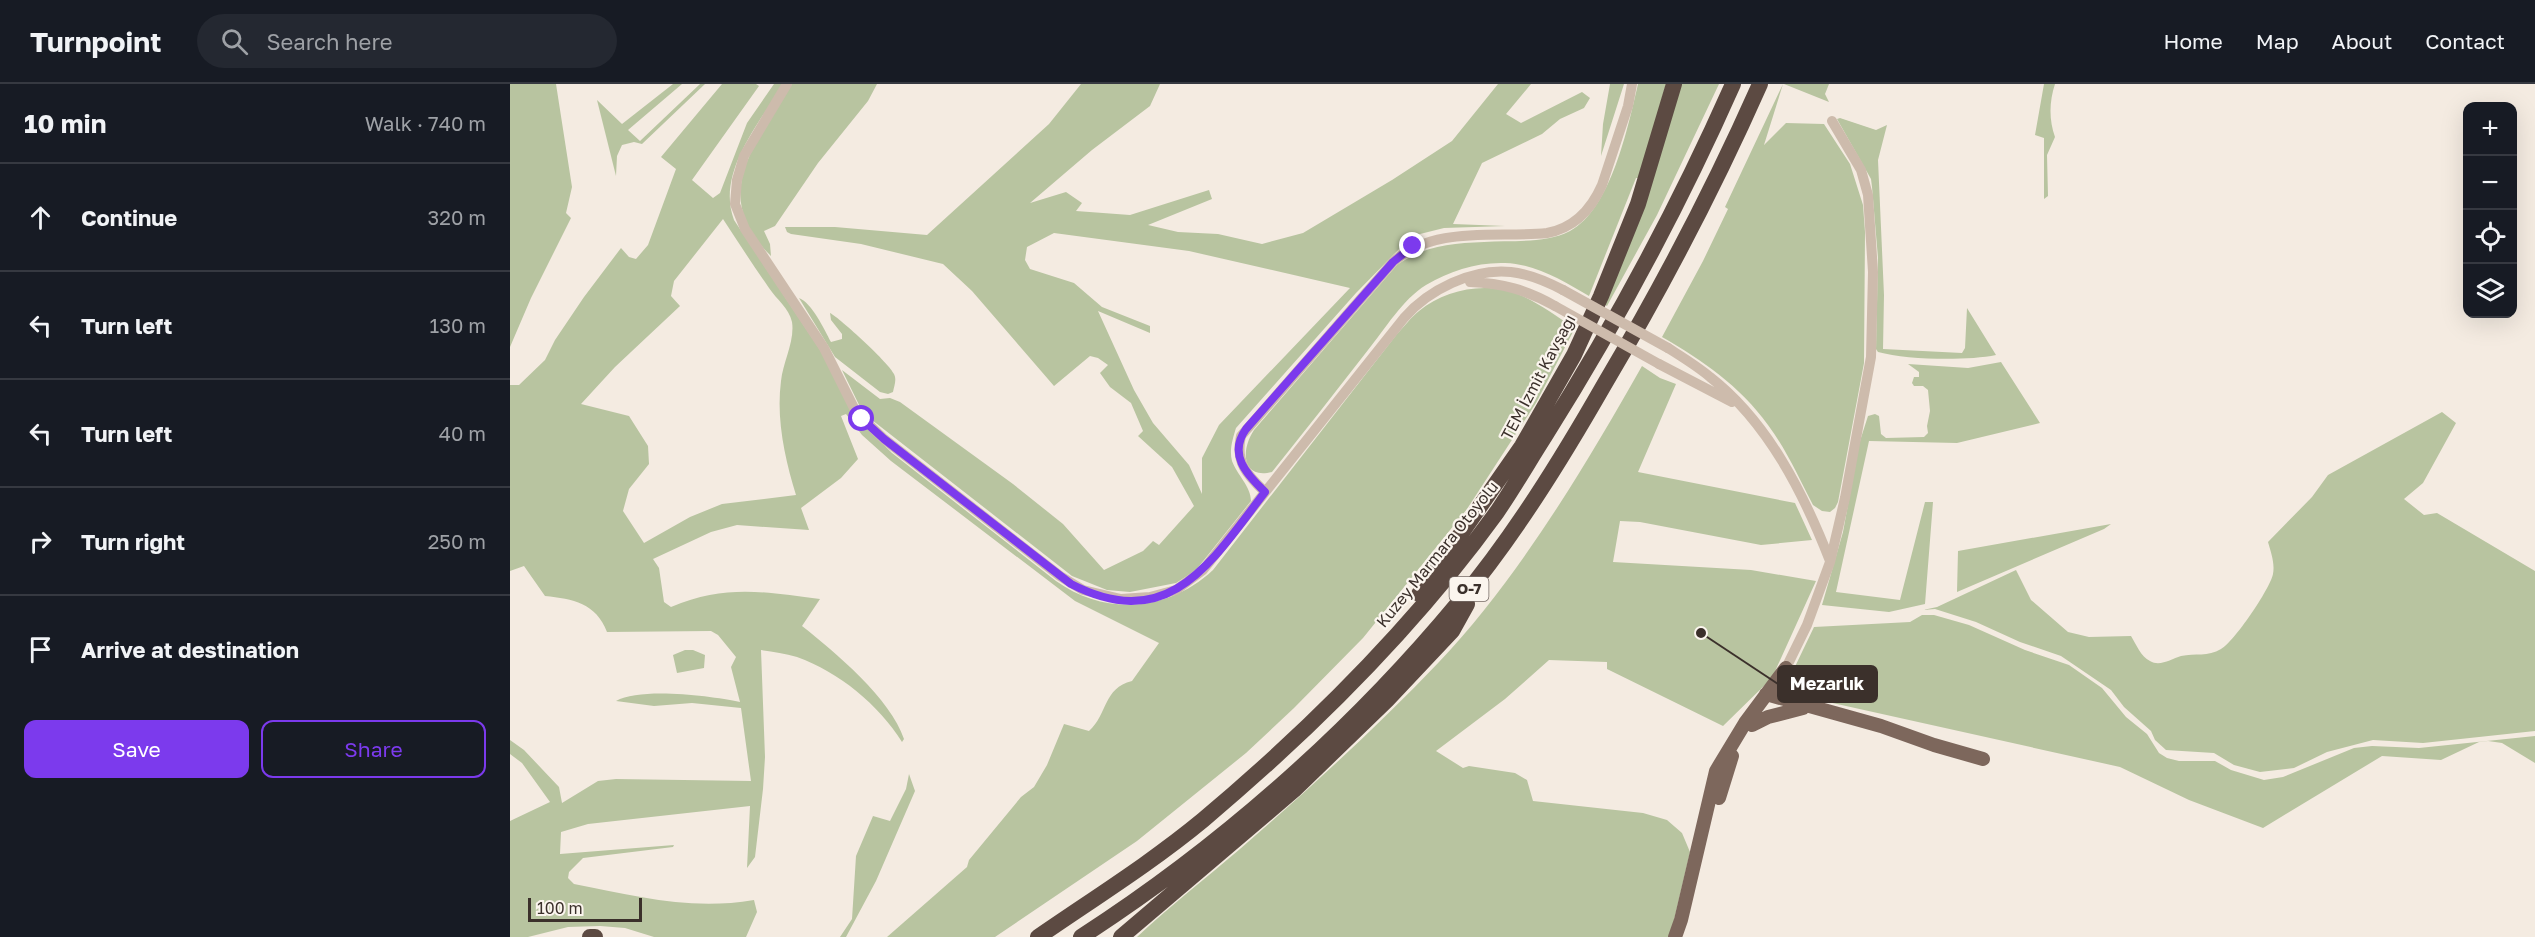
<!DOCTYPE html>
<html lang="en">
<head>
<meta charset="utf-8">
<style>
	body { margin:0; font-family:"Golos Text",sans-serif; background:#242831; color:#f1f3f6 }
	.controls { position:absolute; right:18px; top:18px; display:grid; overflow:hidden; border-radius:12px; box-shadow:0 6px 24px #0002 }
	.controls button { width:54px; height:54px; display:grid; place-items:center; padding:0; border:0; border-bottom:2px solid #363941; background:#171b24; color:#f1f3f6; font:30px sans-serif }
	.scale { position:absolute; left:18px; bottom:15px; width:114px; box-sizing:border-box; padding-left:6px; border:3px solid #3b302b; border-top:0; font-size:16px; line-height:21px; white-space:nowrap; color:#3b302b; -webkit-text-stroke:4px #fbf5ee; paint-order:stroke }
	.stop { position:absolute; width:18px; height:18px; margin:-14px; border:4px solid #7c3aed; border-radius:50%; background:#fff }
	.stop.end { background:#7c3aed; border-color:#fff; box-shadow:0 2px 6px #0008 }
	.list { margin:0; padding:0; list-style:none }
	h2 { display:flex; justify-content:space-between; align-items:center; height:78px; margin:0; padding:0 24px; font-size:26px }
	h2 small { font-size:20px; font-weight:400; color:#9ea1a6 }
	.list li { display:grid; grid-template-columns:39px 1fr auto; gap:18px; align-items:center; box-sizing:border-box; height:108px; padding:0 24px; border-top:2px solid #363941 }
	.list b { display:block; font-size:22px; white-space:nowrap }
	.list em { font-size:20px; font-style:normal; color:#9ea1a6 }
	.actions { display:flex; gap:12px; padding:18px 24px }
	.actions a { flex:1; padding:14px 0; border:2px solid #7c3aed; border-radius:12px; text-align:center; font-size:21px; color:#7c3aed }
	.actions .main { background:#7c3aed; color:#fff }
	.icon { flex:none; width:33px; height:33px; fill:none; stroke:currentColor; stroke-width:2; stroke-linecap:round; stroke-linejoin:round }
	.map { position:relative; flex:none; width:2025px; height:853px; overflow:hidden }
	header { display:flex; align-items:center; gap:36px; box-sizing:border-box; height:84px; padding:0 30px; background:#171b24; border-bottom:2px solid #363941 }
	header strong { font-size:28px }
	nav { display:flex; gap:33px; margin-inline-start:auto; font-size:21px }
	.search { width:420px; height:54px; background:#242831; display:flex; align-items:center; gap:15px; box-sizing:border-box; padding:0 21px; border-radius:33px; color:#9ea1a6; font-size:22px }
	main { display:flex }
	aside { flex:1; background:#171b24 }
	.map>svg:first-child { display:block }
	.green { fill:#b8c4a0; fill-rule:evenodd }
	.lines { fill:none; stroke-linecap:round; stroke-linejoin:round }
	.minor { stroke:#cdbbac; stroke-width:10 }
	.major { stroke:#7d675c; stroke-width:14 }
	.highway { stroke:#5c4a42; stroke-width:16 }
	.minor-bridge { stroke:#cdbbac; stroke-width:10 }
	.route { stroke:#7c3aed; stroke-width:8 }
	.labels { text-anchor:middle; stroke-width:4.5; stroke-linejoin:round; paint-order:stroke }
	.shield { fill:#fbf5ee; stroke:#756b66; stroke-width:1.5 }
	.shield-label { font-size:15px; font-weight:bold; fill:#3b302b }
	.street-label { font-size:16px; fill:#3b302b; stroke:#fbf5ee }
	.leader { fill:none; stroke:#3b302b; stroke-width:2 }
	.callout-dot { fill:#3b302b; stroke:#fbf5ee; stroke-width:2 }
	.callout { fill:#3b302b; stroke:#3b302b; stroke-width:2 }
	.callout-label { font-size:18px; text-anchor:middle; font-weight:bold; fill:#fff }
</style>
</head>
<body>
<header>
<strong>Turnpoint</strong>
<div class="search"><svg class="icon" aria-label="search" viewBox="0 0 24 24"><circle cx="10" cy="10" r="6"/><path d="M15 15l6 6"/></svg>Search here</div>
<nav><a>Home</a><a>Map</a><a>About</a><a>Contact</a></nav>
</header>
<main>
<aside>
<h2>10 min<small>Walk · 740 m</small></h2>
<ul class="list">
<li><svg class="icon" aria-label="ahead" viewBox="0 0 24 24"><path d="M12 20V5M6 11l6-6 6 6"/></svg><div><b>Continue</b></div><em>320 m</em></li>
<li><svg class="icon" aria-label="left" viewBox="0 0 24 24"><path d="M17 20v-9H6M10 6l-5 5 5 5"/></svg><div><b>Turn left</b></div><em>130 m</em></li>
<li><svg class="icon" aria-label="left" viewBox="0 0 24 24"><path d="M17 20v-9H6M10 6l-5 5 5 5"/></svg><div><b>Turn left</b></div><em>40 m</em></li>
<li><svg class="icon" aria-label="right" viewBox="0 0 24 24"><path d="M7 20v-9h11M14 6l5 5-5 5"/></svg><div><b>Turn right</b></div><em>250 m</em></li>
<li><svg class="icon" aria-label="arrive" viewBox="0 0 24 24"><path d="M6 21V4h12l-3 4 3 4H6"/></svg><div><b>Arrive at destination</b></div></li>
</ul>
<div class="actions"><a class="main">Save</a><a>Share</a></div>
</aside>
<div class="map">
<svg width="2025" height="853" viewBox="0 0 2025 853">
	<rect width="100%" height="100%" fill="#f4ebe1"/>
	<!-- green -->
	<path class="green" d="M0,0H46L62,103L56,129L61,134L21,214L0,263Z
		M163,0H172L118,46L130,57L190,0H195L132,60L124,58L112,61L107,72L106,92L87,16L112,40Z
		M212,0H246L249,2L182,96L203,114L210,109L237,39L264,0H273C250,39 206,88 224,136L318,278L346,334L382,369L546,497C596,533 659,527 703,486L887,250C894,243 901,233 909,227C936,205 977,197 1010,211C1029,219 1047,233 1065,244L1026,319L957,425L853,554L784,624L736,669L627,757L485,853H377L457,783L459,776L511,713L524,703L537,681L554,640L579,647C598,630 593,604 622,597L649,559L565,517L381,377L352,351L336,330L331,332L348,375L331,394L291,424L299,446L227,441L201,448L143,475L149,484L154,518L161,523C216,500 254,508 310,515L292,542C325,568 381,615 394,655L392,658C369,621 329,588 287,573C275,569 263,568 251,566L255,673L253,705L245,773L237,784L240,722L78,740L51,748L50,770L164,761L163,763L73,774L59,788L58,794L64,800C127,812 180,827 244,816L247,828L236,853H144L115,844L90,842L58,843L18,853H0V737L40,718L12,679L0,670V656L14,666L49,703L52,719L88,697L106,695L241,697L231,624L182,619L144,622L106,617C131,603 201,612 230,618L221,583L226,573L208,551L201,547L97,548C86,519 63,515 35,512L14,482L0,487V301H9L35,276L45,256L74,213L111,164L119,173L126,175L138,161L166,85L151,73ZM213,135C228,158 243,181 259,204C267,216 279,224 282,238C285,257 273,278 271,297C266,335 275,375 286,411L212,420L180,433L134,459L113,427L119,405L139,380L138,362L119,332L71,320L105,283L170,222L161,212L164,197Z
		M282,0H367L358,17L308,79L265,142L254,147L260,160L261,172C198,111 246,59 282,0Z
		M571,0H650L640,22L582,66L520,119L556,108L572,119L566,127L620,131L699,106L702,115L638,141L668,148L708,150L752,160L793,149L882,96L942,57L988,0H1021L996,30L1011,39L1072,8L1080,14L1074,24L1050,35L1032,50L972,79L943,140L995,142L934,144L910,150L896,158L846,209L726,344C723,354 719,366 722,377C727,391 741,402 741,417L686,486L666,499L620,508L597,506L562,492L353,329L332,286L370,315L380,314L390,318L503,400L553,440L594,486L633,467L643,457L649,461L684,422L662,383L628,352L633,347L621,319L600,303L590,289L598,281L588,274L580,272L544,302L462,207L433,180L351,160L281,150L277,148L275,143H325L417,151L539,40ZM544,149L679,167L840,204L709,341L692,374V410L679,381L643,339L624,306L588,227L640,249V242L592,223L564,199L520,185L515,176L517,163Z
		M1100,0H1114L1091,72L1093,40Z
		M1128,0H1156L1129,94H1126L1079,212C1053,197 1026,180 995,179C967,178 940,187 916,201C893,215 875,245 858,266C826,307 794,348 762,388C731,396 731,365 744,346L887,181C914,162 941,159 974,158C1001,156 1035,160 1060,147C1101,125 1118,43 1128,0Z
		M1171,0H1209L1147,131L1097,222L1094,220Z
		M1273,0L1254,61L1276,39L1314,40L1340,80L1353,121L1355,148L1354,279L1328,418L1325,424L1320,428L1312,427L1303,421C1289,394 1276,365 1258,341C1230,302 1192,276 1152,253L1193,177L1218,125L1215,123Z
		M1274,0H1319L1315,10L1319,18Z
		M1534,0H1545C1539,18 1539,36 1545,53L1537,71L1538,112L1534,115V54L1525,51Z
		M1330,34L1366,46L1377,41L1368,76L1374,211L1373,265L1452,269L1455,264L1457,224L1486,271C1457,277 1397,276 1368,268L1366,265L1368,174L1362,103L1361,95L1327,35Z
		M289,214C302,219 314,245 321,258L332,255V250L321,236L320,229C330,234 381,281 384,290C387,296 384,302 383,308L378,310L370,308L325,273Z
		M1491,278L1530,339L1447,359L1359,357L1326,508L1390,516L1415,418H1423L1415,520L1379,528L1312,521L1333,448L1349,360L1358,332L1365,330L1369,332L1371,350L1376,354L1414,353L1418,349L1417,342L1420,327L1418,306L1413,302H1404L1402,299L1404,293H1409V288L1398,280L1458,284Z
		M1132,282L1150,294L1166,300L1128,388L1285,419L1302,456L1251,461L1130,438L1110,437L1103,478L1241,486L1306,497L1262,594L1213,642L1097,585V578L1039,576L995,615L926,667L953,684L959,682L1005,689L1017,696L1023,717L1133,729L1157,736L1172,749L1180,768L1160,853H627C660,822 696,794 730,765C798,706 867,643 929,578C1008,495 1076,381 1132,282Z
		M1932,328L1946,339L1913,399L1894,415L1914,431L1927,429L2025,487V647L1913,659L1863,656L1817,668L1784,684L1750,688L1724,681L1704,669L1656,666L1645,656L1641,647L1614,623L1601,606L1551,572L1510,558L1466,538L1425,525L1413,526L1427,523L1506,486L1521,516L1558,548L1579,553L1621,552C1626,560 1631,573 1640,577C1650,583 1661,575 1671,572C1685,569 1698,573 1711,565C1724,558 1760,505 1763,490C1765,479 1761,469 1758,458L1802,413L1818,391Z
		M1601,440L1594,445L1447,508L1448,467Z
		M1412,531H1424L1459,541L1515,566L1559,581L1592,604L1616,633L1637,650L1649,669L1657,674L1669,677H1705L1721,686L1754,696L1773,693L1844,664L1862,662L1909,664L2025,652V679L1992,659L1978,657L1969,658L1931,676L1872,672L1753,744L1679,716L1610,683L1300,614L1288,610L1279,599L1281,591L1304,543L1400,538Z
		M175,566H183L195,571L194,584L167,589L163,571Z
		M399,690L405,707L366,797L336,853H330L342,835L346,772L363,732L380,737L396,705Z"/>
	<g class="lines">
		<!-- minor -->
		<path class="minor" d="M277,0L234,72L227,96L225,120L235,145L314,264L346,328L374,355L550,492L573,506L611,515L640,513L666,506L693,486L894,234C918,206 962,184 1001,188C1020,190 1036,197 1053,206
			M960,198C992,199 1017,206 1045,222
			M1158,264C1172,273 1187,282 1200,293C1258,338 1294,410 1320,477
			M1149,280L1222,318
			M755,408C737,391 725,378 731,352L883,178C924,141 986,154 1037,149C1064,144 1081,126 1092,101L1118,22L1122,0
			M1276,584L1297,541L1320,478L1335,414L1361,273L1363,188L1358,111L1351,86L1322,37"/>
		<!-- major -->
		<path class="major" d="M1256,610L1371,642L1424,661L1473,675
			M1242,641L1258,633L1293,624
			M1209,714L1222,672
			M1165,853L1171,836L1206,687L1235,639L1276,584"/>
		<!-- highway -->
		<path class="highway" d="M909,510L1012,362L1064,271L1091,212L1128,120L1164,0
			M80,853H85
			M528,853C583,815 641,779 693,736C801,645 904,543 987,428C1004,403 1019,377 1035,352C1106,239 1169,122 1223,0
			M571,853C712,762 842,647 949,518C1004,452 1051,376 1094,301C1152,203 1204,104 1250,0
			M611,853L784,706L877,616L942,547L957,520"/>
		<!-- minor-bridge -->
		<path class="minor-bridge" d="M1053,206L1158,264
			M1045,222L1149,280"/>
	</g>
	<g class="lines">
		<!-- route -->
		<path class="route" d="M352,335L374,355L561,500C660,551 702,477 755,408C736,390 718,370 736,345L883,178L903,162"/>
	</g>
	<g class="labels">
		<!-- shield labels -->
		<rect class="shield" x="939.5" y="493" width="39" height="24" rx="4.5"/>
		<g class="shield-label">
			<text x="959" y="510">O-7</text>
		</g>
		<!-- street labels -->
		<g class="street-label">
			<text transform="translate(1028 293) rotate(-62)" y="6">TEM İzmit Kavşağı</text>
			<text transform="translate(927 470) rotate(-51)" y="6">Kuzey Marmara Otoyolu</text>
		</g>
	</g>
	<!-- callouts -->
	<path class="leader" d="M1191 549L1268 600"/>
	<circle class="callout-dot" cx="1191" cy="549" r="6"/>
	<rect class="callout" x="1268" y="582" width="99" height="36" rx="6"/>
	<g class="callout-label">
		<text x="1317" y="606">Mezarlık</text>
	</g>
</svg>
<div class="controls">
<button>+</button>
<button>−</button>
<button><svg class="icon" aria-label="locate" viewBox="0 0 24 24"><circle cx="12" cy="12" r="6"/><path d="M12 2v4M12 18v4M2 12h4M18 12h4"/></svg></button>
<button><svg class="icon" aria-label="layers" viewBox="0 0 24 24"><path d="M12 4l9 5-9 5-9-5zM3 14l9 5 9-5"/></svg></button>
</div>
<div class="scale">100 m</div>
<div class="stop" style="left:352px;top:335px"></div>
<div class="stop end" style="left:903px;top:162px"></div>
</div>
</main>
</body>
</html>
